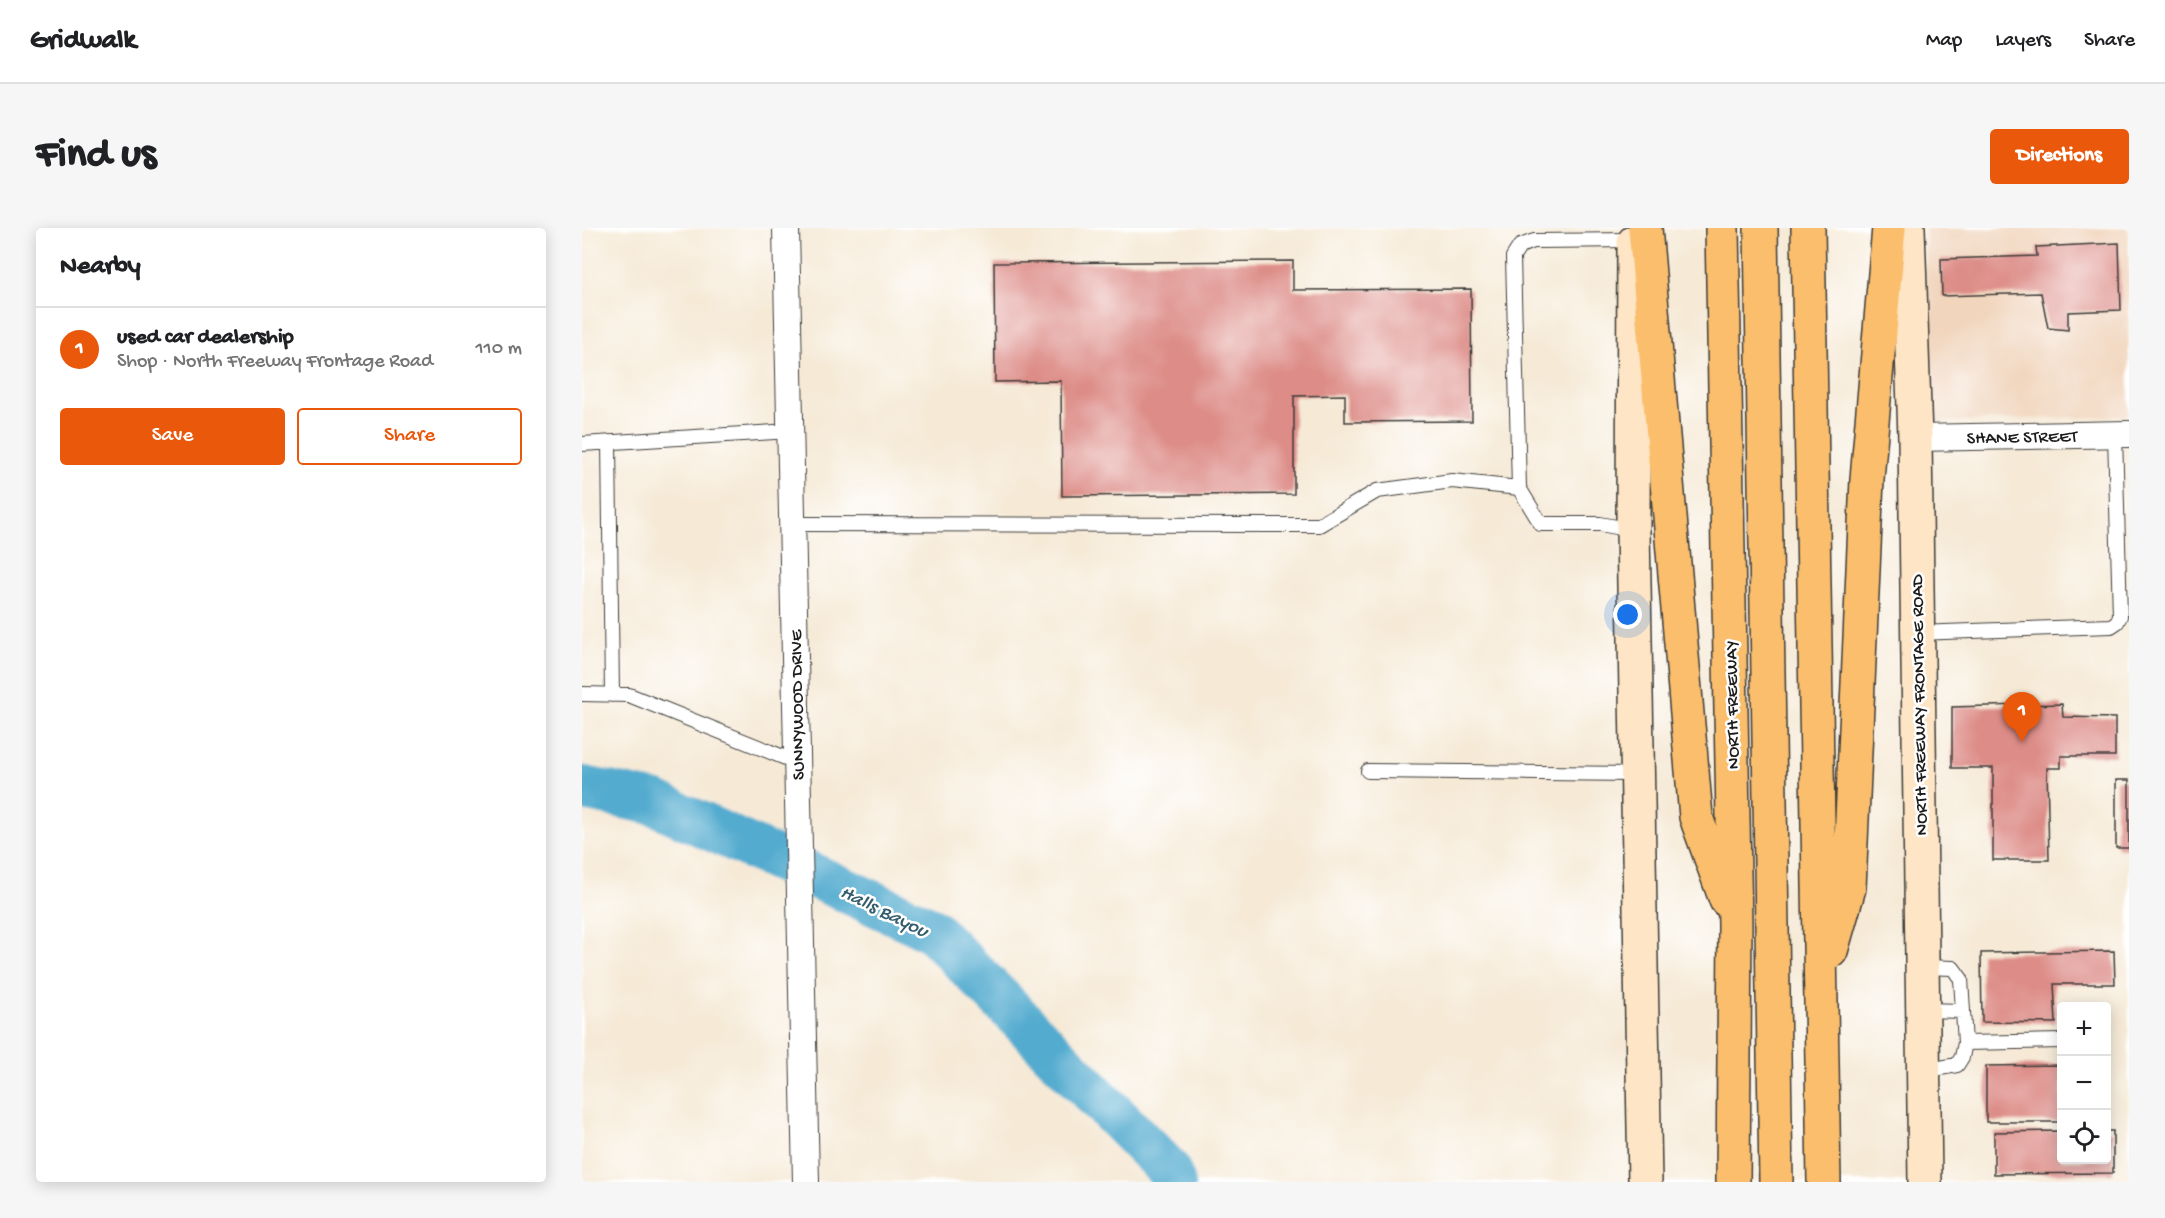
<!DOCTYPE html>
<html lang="en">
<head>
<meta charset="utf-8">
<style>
	body { margin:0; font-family:"Gochi Hand",sans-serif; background:#f6f6f6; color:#202124 }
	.controls { position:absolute; right:18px; bottom:18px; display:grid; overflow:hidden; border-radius:6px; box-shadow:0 3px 15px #0003 }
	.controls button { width:54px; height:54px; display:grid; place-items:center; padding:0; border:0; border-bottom:2px solid #e0e0e0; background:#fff; color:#202124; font:30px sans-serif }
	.you { position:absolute; left:1046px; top:387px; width:21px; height:21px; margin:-15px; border:4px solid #fff; border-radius:50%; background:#1a73e8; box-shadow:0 0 0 9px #1a73e833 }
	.badge { display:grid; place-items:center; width:39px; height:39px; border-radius:50%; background:#ea580c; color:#fff; font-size:20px; font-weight:700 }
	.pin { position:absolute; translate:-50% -50px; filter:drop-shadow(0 2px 3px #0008) }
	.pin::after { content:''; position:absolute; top:32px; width:21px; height:18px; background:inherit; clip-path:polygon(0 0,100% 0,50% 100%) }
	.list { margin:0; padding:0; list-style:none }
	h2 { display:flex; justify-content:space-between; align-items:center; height:78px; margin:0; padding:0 24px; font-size:26px }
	h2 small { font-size:20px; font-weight:400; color:#757577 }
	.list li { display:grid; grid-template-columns:39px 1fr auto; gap:18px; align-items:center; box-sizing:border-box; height:84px; padding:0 24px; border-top:2px solid #e0e0e0 }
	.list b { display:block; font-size:22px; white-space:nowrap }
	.list p { margin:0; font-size:20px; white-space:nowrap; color:#757577 }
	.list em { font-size:20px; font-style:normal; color:#757577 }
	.actions { display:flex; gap:12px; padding:18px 24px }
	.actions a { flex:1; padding:14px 0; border:2px solid #ea580c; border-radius:6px; text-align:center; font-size:21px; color:#ea580c }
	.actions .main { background:#ea580c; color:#fff }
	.icon { flex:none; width:33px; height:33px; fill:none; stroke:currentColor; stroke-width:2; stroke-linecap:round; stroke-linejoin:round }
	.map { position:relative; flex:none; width:1547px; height:954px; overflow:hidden; border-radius:6px }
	header { display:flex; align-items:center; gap:36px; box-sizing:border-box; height:84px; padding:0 30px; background:#fff; border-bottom:2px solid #e0e0e0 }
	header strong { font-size:28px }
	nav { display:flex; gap:33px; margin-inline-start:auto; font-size:21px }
	.intro { display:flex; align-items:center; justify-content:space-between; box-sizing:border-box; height:144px; padding:0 36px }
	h1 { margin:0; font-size:42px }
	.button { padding:15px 27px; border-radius:6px; background:#ea580c; color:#fff; font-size:21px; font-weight:700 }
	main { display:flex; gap:36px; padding:0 36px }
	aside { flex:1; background:#fff; border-radius:6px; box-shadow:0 3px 15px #0003 }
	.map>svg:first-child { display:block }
	.built { fill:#f1d5bd }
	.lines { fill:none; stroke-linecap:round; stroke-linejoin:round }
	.river { stroke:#52abcf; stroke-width:45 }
	.building { fill:#dd8c87 }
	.lane-casing { stroke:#3d3b38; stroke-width:16 }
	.street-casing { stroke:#3d3b38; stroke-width:28 }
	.secondary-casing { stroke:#3d3b38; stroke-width:36 }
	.highway-casing { stroke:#3d3b38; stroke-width:36 }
	.lane { stroke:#fff; stroke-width:14 }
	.street { stroke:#fff; stroke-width:26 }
	.secondary { stroke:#fde5c5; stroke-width:33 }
	.highway { stroke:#fabe6d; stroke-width:33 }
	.labels { text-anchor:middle; stroke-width:5; stroke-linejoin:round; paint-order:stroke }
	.street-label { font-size:18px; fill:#1c1c1c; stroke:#fff }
	.water-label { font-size:20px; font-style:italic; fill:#345c6d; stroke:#fff }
</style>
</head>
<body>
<header>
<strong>Gridwalk</strong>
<nav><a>Map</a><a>Layers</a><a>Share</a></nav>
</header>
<div class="intro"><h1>Find us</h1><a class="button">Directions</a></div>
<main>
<aside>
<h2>Nearby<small></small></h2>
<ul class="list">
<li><span class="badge">1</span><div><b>used car dealership</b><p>Shop · North Freeway Frontage Road</p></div><em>110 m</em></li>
</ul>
<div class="actions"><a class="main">Save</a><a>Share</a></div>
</aside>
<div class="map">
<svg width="1547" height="954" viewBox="0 0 1547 954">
	<rect width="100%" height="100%" fill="#fff"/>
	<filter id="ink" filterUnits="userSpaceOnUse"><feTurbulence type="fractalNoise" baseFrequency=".0167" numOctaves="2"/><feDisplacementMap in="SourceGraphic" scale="12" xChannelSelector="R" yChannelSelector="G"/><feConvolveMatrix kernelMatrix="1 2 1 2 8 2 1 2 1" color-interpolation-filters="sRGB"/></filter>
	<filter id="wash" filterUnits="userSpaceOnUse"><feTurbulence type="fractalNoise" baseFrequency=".008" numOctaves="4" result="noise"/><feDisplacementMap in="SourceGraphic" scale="24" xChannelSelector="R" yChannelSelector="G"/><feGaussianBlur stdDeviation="1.35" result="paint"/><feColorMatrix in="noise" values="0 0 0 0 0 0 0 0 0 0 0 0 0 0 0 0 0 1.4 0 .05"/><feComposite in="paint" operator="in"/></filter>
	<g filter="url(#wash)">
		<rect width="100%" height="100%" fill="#f6ead7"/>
		<!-- built -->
		<path class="built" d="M1343,0H1547V188L1347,194Z"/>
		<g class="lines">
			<!-- river -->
			<path class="river" d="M0,560L73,575L350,702L585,940L591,954"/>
		</g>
		<g id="blocks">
			<!-- building -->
			<path class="building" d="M1537,15L1539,82L1486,84V102L1466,100L1459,65L1360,68L1359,31L1455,28L1454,19Z
				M711,33V62L889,61L890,193L763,194V167L712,168V266L480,268L479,153L413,154L412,35Z
				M1480,476L1481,489L1533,490V528H1479V540H1465L1467,632H1411V540H1370V479Z
				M1534,552H1547V620H1534Z
				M1532,723L1533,756H1472L1474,795L1400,794L1399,725Z
				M1480,837V894H1404V838Z
				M1480,903V932H1524V903H1531V945L1412,946V904Z"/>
		</g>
	</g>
	<g filter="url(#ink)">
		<use href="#blocks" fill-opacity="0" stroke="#3d3b38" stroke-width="1.5"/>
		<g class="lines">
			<!-- lane casing -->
			<g class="lane-casing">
				<path id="lane" d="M27,214L30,467
					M0,216L208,203
					M937,260L931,29L938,18L952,13L1052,12
					M210,296L737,297L795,263L870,253L937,260L959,296H1018L1051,302
					M1335,405L1529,398L1535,394L1538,388L1533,206
					M0,466L47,467L216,535
					M786,543L1054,546
					M1340,739L1371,740L1379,751L1383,815L1380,829L1375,837L1341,843
					M1341,782L1381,783
					M1383,815L1480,813"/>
			</g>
			<!-- street casing -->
			<g class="street-casing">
				<path id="street" d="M204,0L224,954
					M1333,210L1547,206"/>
			</g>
			<!-- secondary casing -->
			<g class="secondary-casing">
				<path id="secondary" d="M1326,0L1333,210L1343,954
					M1052,14L1051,302L1063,954"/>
			</g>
			<!-- highway casing -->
			<g class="highway-casing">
				<path id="highway" d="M1063,0L1114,589L1144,672
					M1140,0L1153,698L1151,954
					M1179,0L1194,954
					M1226,0L1242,954
					M1249,723L1267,660L1285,251L1307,0"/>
			</g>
			<!-- lane -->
			<use href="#lane" class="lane"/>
			<!-- street -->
			<use href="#street" class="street"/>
			<!-- secondary -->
			<use href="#secondary" class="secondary"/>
			<!-- highway -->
			<use href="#highway" class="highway"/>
		</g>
	</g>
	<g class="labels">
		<!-- street labels -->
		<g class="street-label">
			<text transform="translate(1440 208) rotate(-1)" y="6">SHANE STREET</text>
			<text transform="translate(214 477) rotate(-91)" y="6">SUNNYWOOD DRIVE</text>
			<text transform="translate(1149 477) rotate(-91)" y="6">NORTH FREEWAY</text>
			<text transform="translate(1336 477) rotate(-91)" y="6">NORTH FREEWAY FRONTAGE ROAD</text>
		</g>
		<!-- water labels -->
		<g class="water-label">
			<text transform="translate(303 682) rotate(26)" y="7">Halls Bayou</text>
		</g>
	</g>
</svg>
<div class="controls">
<button>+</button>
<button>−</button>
<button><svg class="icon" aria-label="locate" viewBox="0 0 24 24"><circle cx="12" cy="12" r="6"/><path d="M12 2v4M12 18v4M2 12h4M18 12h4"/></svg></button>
</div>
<div class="you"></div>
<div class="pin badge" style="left:1440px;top:514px">1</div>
</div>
</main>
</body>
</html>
